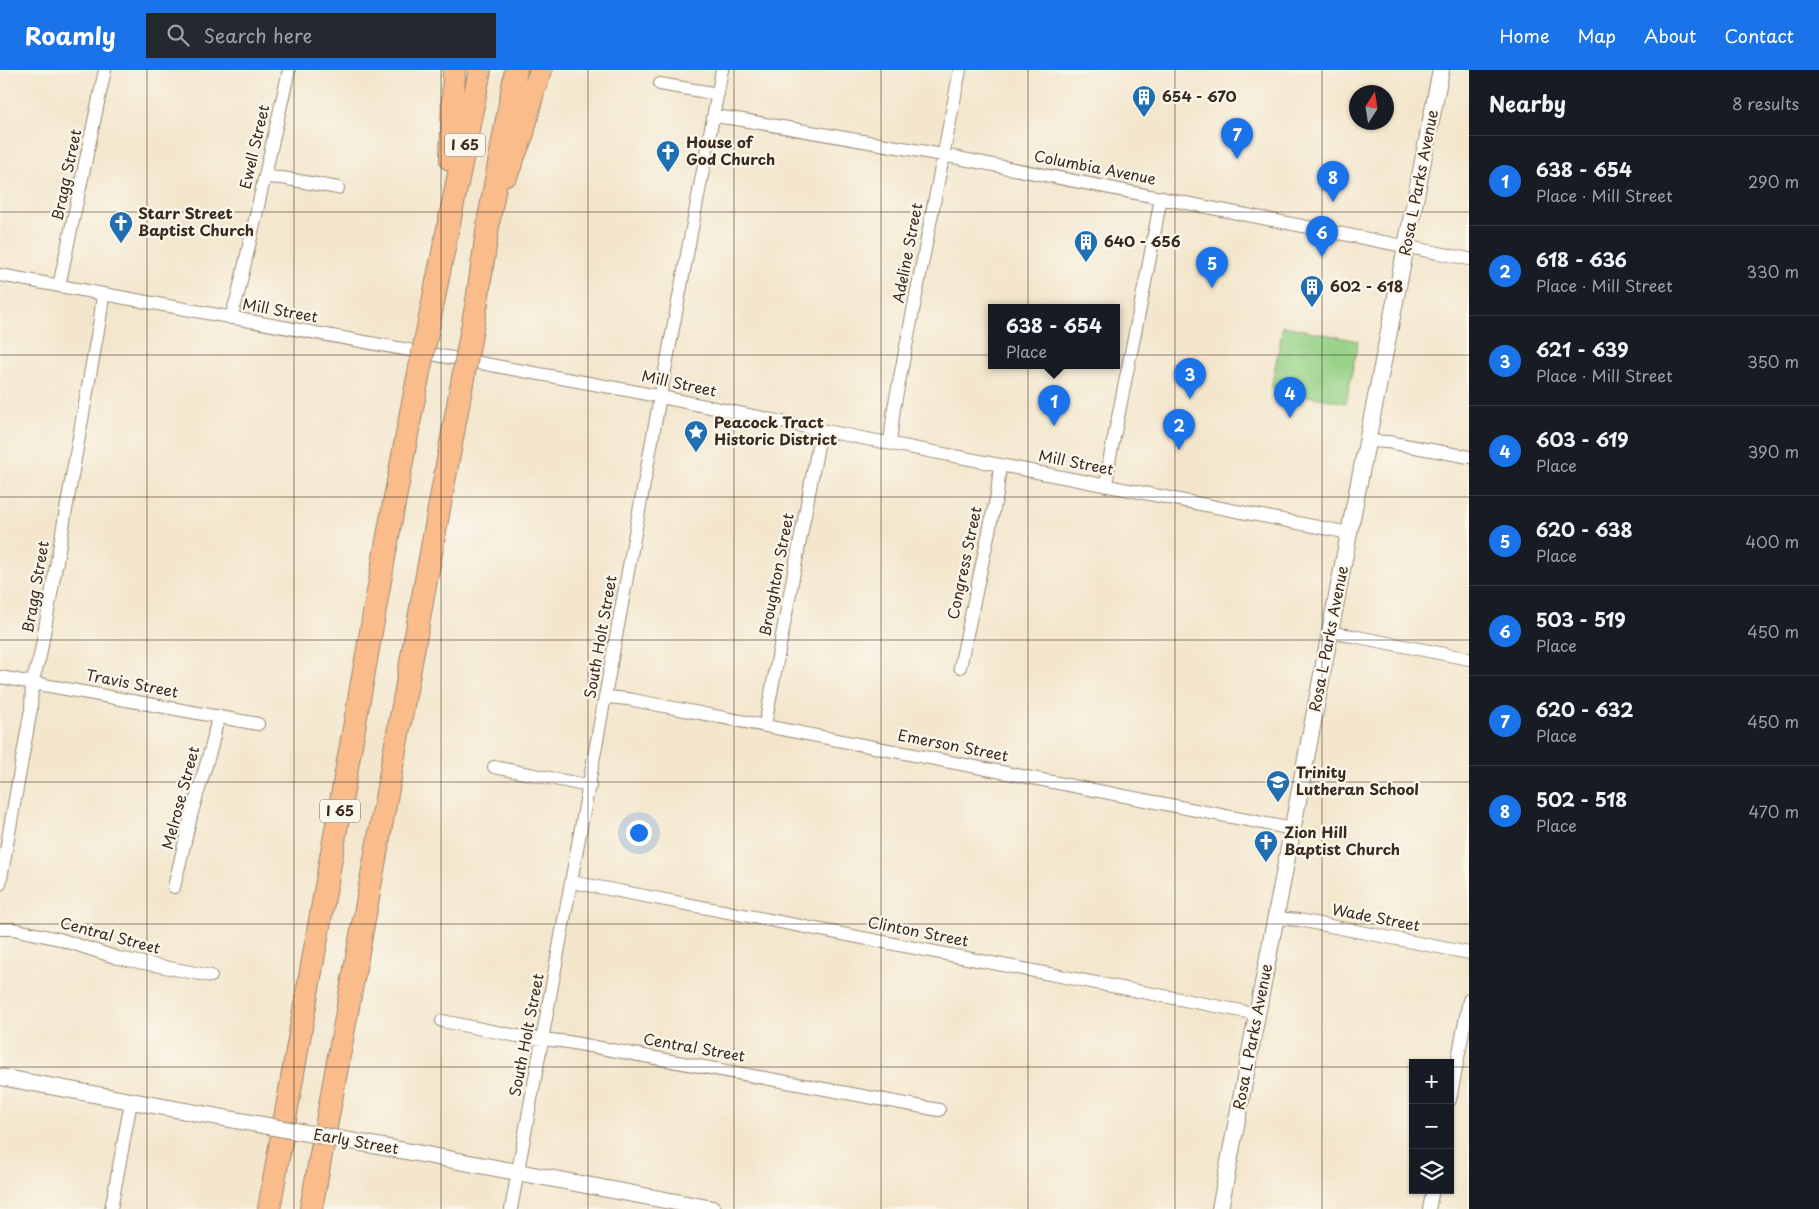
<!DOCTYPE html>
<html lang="en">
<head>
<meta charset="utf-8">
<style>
	body { margin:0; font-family:"Playpen Sans",sans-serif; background:#242831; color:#f1f3f6 }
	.controls { position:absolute; right:15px; bottom:15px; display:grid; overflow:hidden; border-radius:0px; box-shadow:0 1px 4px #0004 }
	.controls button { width:45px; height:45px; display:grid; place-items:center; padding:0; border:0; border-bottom:1px solid #363941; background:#171b24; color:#f1f3f6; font:25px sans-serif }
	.compass { position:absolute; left:1349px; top:15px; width:45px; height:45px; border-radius:50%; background:#171b24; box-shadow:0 1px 4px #0004; rotate:12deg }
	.you { position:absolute; left:638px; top:762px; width:18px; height:18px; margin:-12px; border:4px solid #fff; border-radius:50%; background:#1a73e8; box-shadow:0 0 0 8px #1a73e833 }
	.badge { display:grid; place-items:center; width:32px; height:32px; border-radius:50%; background:#1a73e8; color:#fff; font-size:16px; font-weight:700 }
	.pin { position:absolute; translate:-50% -41px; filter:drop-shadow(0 1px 2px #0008) }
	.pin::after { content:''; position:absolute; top:26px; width:18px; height:15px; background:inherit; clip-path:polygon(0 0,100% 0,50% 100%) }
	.popup { position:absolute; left:988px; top:234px; width:132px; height:65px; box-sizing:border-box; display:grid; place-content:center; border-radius:0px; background:#171b24; filter:drop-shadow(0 1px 4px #0005); font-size:16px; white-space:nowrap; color:#9ea1a6 }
	.popup b { font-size:19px; color:#f1f3f6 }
	.popup::after { content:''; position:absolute; left:50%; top:100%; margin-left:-10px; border:10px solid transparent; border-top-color:#171b24 }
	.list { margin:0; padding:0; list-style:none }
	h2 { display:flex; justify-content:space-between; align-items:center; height:65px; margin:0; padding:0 20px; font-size:21px }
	h2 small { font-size:16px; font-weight:400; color:#9ea1a6 }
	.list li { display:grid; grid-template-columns:32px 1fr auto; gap:15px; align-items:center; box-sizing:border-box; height:90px; padding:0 20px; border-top:1px solid #363941 }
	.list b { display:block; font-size:19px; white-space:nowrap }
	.list p { margin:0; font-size:16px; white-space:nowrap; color:#9ea1a6 }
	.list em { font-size:16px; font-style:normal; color:#9ea1a6 }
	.icon { flex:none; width:28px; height:28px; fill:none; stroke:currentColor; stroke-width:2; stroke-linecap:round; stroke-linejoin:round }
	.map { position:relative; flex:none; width:1469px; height:1139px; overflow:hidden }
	header { display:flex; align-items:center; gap:30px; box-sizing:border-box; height:70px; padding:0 25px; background:#1a73e8; color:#fff }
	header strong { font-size:24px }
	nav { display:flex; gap:28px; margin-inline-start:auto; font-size:18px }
	.search { width:350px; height:45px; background:#242831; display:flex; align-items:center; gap:12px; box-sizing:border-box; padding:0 18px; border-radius:0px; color:#9ea1a6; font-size:19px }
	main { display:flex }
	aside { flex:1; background:#171b24 }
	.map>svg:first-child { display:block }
	.green { fill:#96d287; stroke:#687e52 }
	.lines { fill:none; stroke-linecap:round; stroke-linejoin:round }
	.minor-casing { stroke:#978875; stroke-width:14 }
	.tertiary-casing { stroke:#978875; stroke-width:18 }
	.motorway-casing { stroke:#978875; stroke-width:24 }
	.minor { stroke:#fff; stroke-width:12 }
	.tertiary { stroke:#fff; stroke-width:16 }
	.motorway { stroke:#f9bc8a; stroke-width:22 }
	.tertiary-bridge-casing { stroke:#978875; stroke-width:18; stroke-linecap:butt }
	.motorway-bridge-casing { stroke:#978875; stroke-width:24; stroke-linecap:butt }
	.tertiary-bridge { stroke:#fff; stroke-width:16 }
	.motorway-bridge { stroke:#f9bc8a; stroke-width:22 }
	.grid { fill:none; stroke:#3b2a1e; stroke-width:1; stroke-opacity:0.55 }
	.labels { text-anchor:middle; stroke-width:4.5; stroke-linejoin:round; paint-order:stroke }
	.shield { fill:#fbf7ec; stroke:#75685c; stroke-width:1 }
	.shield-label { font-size:14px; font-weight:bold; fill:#3b2a1e }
	.poi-label { font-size:15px; font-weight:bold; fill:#3b2a1e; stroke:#fbf7ec; text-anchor:start }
	.street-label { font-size:15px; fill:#3b2a1e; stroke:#fbf7ec }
</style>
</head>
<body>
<header>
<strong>Roamly</strong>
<div class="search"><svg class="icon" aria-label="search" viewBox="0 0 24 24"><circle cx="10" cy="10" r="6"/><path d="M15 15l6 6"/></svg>Search here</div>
<nav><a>Home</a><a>Map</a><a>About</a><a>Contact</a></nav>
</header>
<main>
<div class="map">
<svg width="1469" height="1139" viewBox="0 0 1469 1139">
	<rect width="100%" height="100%" fill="#fbf7ec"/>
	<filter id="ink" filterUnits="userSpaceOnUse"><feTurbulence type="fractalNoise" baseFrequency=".02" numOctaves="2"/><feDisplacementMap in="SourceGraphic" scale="10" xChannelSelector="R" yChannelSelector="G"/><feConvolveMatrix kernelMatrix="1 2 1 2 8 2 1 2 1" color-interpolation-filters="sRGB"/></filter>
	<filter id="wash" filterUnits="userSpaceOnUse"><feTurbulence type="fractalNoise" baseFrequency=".0096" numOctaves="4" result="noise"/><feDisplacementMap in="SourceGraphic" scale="20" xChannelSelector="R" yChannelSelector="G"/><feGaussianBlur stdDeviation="1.12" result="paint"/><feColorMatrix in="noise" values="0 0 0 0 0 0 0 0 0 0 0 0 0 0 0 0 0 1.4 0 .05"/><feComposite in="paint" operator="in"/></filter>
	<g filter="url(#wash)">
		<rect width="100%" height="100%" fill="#f3e6cc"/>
		<!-- green -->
		<path class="green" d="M1283,256L1358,271L1346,333L1271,319Z"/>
	</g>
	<g filter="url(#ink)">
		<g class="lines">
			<!-- minor casing -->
			<g class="minor-casing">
				<path id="minor" d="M660,14L718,24
					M714,46L743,50L943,85L1469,189
					M265,107L282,108L338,118
					M0,205L632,321L821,360L1349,463
					M59,216L105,0
					M231,248L238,224L289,0
					M1368,371L1388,372L1469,387
					M890,373L894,338L960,0
					M1106,416L1110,387L1149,193L1161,127
					M1331,563L1353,566L1469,589
					M960,597L997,424L1000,395
					M0,607L258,654
					M607,627L628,629L1293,759
					M765,655L821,360
					M494,697L590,716
					M572,812L1257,944
					M0,814L31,639L32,613L40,586L100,249L103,225
					M174,817L192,742L212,675L218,646
					M1276,848L1299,850L1469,883
					M0,859H13L59,869L118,888L211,906
					M442,951L517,966L568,972L939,1040
					M1450,1030L1469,930
					M111,1139L131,1032
					M511,1139L660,327L722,0
					M1429,1139L1433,1120"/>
			</g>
			<!-- tertiary casing -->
			<g class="tertiary-casing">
				<path id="tertiary" d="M0,1007L202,1044
					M411,1082L713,1139
					M1220,1139L1349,463L1441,0"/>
			</g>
			<!-- motorway casing -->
			<g class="motorway-casing">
				<path id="motorway" d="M451,90L454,0
					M507,104L523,63L533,22L541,0
					M435,222L480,0
					M477,231L489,149L516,0
					M269,1139L387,471L411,343
					M311,1139L454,357"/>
			</g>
			<!-- minor -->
			<use href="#minor" class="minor"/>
			<!-- tertiary -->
			<use href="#tertiary" class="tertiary"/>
			<!-- motorway -->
			<use href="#motorway" class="motorway"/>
			<!-- tertiary-bridge casing -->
			<g class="tertiary-bridge-casing">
				<path id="tertiary-bridge" d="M202,1044L411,1082"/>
			</g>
			<!-- motorway-bridge casing -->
			<g class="motorway-bridge-casing">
				<path id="motorway-bridge" d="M411,343L435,222
					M454,357L477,231"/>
			</g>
			<!-- tertiary-bridge -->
			<use href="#tertiary-bridge" class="tertiary-bridge"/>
			<!-- motorway-bridge -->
			<use href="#motorway-bridge" class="motorway-bridge"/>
		</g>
	</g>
	<!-- grid -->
	<path class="grid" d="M147,0V1139M294,0V1139M441,0V1139M588,0V1139M734,0V1139M881,0V1139M1028,0V1139M1175,0V1139M1322,0V1139M0,142H1469M0,285H1469M0,427H1469M0,570H1469M0,712H1469M0,854H1469M0,997H1413M1450,997H1469"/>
	<!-- icons -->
	<defs>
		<g id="building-pin" transform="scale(1.25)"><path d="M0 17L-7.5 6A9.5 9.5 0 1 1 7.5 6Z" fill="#1f6fb2" stroke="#fbf7ec"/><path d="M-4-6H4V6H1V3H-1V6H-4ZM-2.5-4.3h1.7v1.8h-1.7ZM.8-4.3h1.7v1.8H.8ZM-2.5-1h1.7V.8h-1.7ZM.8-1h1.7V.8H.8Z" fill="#fff"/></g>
		<g id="church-pin" transform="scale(1.25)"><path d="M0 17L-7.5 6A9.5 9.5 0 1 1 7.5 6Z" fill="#1f6fb2" stroke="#fbf7ec"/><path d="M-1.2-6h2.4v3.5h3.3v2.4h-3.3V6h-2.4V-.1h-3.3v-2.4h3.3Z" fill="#fff"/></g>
		<g id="sight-pin" transform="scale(1.25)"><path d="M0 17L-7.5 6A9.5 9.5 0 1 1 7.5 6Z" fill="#1f6fb2" stroke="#fbf7ec"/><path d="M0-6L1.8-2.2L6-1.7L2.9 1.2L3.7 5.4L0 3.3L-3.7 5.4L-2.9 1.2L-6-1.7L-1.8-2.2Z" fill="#fff"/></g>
		<g id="school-pin" transform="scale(1.25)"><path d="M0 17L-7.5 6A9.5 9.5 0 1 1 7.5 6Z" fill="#1f6fb2" stroke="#fbf7ec"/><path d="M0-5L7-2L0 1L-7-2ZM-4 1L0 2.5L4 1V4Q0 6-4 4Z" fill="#fff"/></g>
	</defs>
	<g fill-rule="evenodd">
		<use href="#building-pin" x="1144" y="27"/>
		<use href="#church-pin" x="668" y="82"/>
		<use href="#church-pin" x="121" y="153"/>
		<use href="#building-pin" x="1086" y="172"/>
		<use href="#building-pin" x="1312" y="217"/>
		<use href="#sight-pin" x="696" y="362"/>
		<use href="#school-pin" x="1278" y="712"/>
		<use href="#church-pin" x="1266" y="772"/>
	</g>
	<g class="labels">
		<!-- shield labels -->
		<g class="shield">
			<rect x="445" y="63.5" width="40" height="23" rx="4"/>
			<rect x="320" y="729.5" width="40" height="23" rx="4"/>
		</g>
		<g class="shield-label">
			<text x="465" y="80">I 65</text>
			<text x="340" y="746">I 65</text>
		</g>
		<!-- poi labels -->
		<g class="poi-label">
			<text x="1162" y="32">654 - 670</text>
			<text x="686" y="78">House of<tspan x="686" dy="17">God Church</tspan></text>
			<text x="138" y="149">Starr Street<tspan x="138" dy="17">Baptist Church</tspan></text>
			<text x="1104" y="177">640 - 656</text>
			<text x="1330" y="222">602 - 618</text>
			<text x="714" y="358">Peacock Tract<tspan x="714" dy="17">Historic District</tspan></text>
			<text x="1296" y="708">Trinity<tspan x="1296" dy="17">Lutheran School</tspan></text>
			<text x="1284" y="768">Zion Hill<tspan x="1284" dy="17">Baptist Church</tspan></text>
		</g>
		<!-- street labels -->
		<g class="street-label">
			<text transform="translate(255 77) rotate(-77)" y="5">Ewell Street</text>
			<text transform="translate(1095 98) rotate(11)" y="5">Columbia Avenue</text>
			<text transform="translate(67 105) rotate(-78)" y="5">Bragg Street</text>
			<text transform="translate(1419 113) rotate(-79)" y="5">Rosa L Parks Avenue</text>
			<text transform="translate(908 183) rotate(-79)" y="5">Adeline Street</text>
			<text transform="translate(280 241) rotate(10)" y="5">Mill Street</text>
			<text transform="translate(679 314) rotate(12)" y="5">Mill Street</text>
			<text transform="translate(1076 393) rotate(11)" y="5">Mill Street</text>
			<text transform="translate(965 493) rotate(-78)" y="5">Congress Street</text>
			<text transform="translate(777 505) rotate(-79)" y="5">Broughton Street</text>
			<text transform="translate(36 517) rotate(-80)" y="5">Bragg Street</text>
			<text transform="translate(601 567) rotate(-80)" y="5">South Holt Street</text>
			<text transform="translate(1329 569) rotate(-79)" y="5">Rosa L Parks Avenue</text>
			<text transform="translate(132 614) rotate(11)" y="5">Travis Street</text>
			<text transform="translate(953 676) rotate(11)" y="5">Emerson Street</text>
			<text transform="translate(181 728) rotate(-75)" y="5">Melrose Street</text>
			<text transform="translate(1376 848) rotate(11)" y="5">Wade Street</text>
			<text transform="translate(918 862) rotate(11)" y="5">Clinton Street</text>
			<text transform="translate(110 866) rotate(15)" y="5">Central Street</text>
			<text transform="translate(527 965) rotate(-79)" y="5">South Holt Street</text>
			<text transform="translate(1253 967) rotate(-79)" y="5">Rosa L Parks Avenue</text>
			<text transform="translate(694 978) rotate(10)" y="5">Central Street</text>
			<text transform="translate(356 1072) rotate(10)" y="5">Early Street</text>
		</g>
	</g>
</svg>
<div class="controls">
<button>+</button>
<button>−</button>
<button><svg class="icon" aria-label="layers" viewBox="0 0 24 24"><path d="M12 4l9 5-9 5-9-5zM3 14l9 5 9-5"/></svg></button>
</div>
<svg class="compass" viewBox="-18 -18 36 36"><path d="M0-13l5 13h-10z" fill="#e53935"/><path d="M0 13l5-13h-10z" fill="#9ea1a6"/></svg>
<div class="you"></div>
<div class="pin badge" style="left:1054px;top:356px">1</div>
<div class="popup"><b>638 - 654</b>Place</div>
<div class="pin badge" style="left:1179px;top:380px">2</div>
<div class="pin badge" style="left:1190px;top:329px">3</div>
<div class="pin badge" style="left:1290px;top:348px">4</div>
<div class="pin badge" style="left:1212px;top:218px">5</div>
<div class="pin badge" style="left:1322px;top:187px">6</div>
<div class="pin badge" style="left:1237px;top:89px">7</div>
<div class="pin badge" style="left:1333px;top:132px">8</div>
</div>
<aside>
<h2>Nearby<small>8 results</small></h2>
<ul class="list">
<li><span class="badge">1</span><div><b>638 - 654</b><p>Place · Mill Street</p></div><em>290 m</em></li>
<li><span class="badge">2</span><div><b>618 - 636</b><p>Place · Mill Street</p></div><em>330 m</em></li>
<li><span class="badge">3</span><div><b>621 - 639</b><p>Place · Mill Street</p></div><em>350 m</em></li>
<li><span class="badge">4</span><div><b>603 - 619</b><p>Place</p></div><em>390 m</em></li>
<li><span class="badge">5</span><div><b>620 - 638</b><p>Place</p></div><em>400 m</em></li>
<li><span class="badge">6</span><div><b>503 - 519</b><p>Place</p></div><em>450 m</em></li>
<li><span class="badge">7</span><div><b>620 - 632</b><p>Place</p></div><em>450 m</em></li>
<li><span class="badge">8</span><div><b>502 - 518</b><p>Place</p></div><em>470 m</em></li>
</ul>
</aside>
</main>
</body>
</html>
